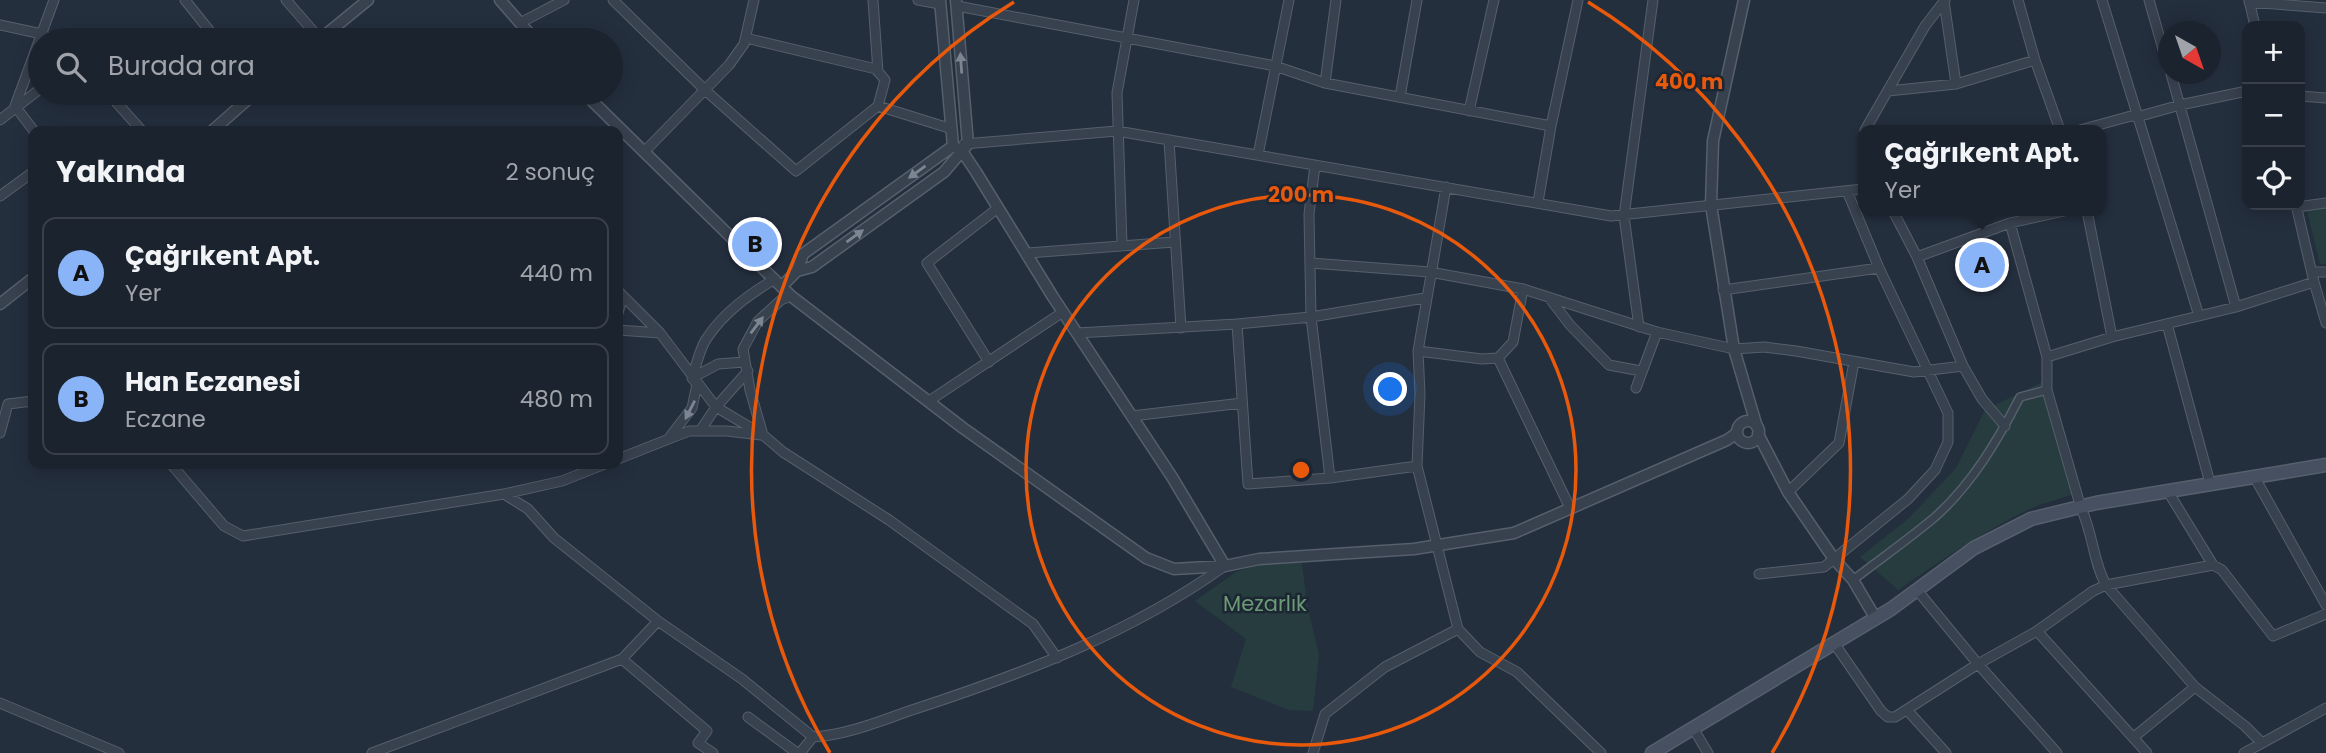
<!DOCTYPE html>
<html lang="tr">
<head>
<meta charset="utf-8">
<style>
	body { margin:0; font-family:Poppins,sans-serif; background:#282f3a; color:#f1f3f6 }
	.controls { position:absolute; right:21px; top:21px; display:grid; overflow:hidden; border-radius:14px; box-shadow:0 4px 18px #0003 }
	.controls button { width:63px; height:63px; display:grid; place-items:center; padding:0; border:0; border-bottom:2px solid #39404a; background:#1b232e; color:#f1f3f6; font:35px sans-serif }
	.compass { position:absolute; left:2158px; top:21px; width:63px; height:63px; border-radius:50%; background:#1b232e; box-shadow:0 4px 18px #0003; rotate:140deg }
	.you { position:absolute; left:1391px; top:390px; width:24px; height:24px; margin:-18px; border:5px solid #fff; border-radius:50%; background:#1a73e8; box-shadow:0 0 0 10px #1a73e833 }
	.badge { display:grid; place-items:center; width:46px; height:46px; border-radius:50%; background:#8ab4f8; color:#111; font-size:23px; font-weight:700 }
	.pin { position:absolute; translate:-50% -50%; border:4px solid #fff; box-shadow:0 2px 7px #0006 }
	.popup { position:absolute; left:1858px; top:125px; width:248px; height:91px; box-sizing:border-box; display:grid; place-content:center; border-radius:14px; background:#1b232e; filter:drop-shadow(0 2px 5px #0005); font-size:23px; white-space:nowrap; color:#a0a4aa }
	.popup b { font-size:26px; color:#f1f3f6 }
	.popup::after { content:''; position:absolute; left:50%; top:100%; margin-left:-14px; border:14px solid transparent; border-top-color:#1b232e }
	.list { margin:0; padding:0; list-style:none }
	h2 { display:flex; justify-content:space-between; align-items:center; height:91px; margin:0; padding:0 28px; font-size:30px }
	h2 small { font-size:23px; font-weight:400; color:#a0a4aa }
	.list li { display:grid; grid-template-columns:46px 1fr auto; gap:21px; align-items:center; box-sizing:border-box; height:112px; margin:0 14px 14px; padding:0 14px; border:2px solid #39404a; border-radius:14px }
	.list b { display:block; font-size:26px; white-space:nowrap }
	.list p { margin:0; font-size:23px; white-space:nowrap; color:#a0a4aa }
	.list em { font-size:23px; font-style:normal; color:#a0a4aa }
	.icon { flex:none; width:38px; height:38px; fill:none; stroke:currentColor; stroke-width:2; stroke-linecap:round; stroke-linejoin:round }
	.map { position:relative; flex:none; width:2326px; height:753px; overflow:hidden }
	.search { position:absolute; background:#1b232e; box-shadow:0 4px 18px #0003; left:28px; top:28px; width:595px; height:77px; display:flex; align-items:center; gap:18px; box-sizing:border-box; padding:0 24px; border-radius:38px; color:#a0a4aa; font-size:26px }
	.panel { position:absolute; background:#1b232e; box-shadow:0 4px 18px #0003; left:28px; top:126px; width:595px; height:343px; border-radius:14px }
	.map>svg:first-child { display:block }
	.green { fill:#263c3f }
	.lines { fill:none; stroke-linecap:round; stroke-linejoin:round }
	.pedestrian-casing { stroke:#565f6c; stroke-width:10 }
	.minor-casing { stroke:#565f6c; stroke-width:11 }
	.tertiary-casing { stroke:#565f6c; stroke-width:13 }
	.secondary-casing { stroke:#565f6c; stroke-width:15 }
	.pedestrian { stroke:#38414e; stroke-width:7 }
	.minor { stroke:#38414e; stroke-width:9 }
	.tertiary { stroke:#38414e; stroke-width:10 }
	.secondary { stroke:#465061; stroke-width:12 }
	.oneway { fill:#7c8592 }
	.ring { fill:none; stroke:#e8590c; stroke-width:3.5 }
	.labels { text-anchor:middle; stroke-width:5; stroke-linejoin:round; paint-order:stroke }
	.park-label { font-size:21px; fill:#6b9a76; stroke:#1d2633 }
	.centre { fill:#e8590c; stroke:#1d2633; stroke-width:3.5 }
	.ring-label { font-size:21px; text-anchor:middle; font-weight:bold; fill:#e8590c; stroke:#1d2633; stroke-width:5; stroke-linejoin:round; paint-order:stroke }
</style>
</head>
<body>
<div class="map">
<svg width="2326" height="753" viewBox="0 0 2326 753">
	<rect width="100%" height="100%" fill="#242f3e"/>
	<!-- green -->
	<path class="green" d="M2326,207V264H2320L2307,211Z
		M2042,382L2078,493C2063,498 2046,502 2032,508C1984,530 1941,561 1898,590L1860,557L1909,518L1956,468L1985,410Z
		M1261,563H1302L1307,604L1319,655L1313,711L1289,710L1231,687L1246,639L1195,601L1236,572Z"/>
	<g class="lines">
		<!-- pedestrian casing -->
		<g class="pedestrian-casing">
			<path id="pedestrian" d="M1853,580C1880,559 1909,539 1935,517C1972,484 1998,440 2020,397L2047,390"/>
		</g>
		<!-- minor casing -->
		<g class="minor-casing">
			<path id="minor" d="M185,0L217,40
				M286,0L320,39
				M613,0L705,90L796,171L878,106L885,80L876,69L746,38
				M873,0L878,72
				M918,0L940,4
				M2018,0L2035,60L2060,130
				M2102,0L2199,316
				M2149,0L2168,67
				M2249,0L2255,26
				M1944,1L1956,84
				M2249,2L2326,8
				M957,6L1275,66L1325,83L1551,126
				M520,23L564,0
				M0,25L42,34L52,40
				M2171,74L2236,307
				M1325,83L1336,0
				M1888,91L1956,84L2035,60
				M108,93L142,131
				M2300,96L2326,98
				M1400,97L1417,0
				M878,106L952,129
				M1469,111L1494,0
				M0,120L40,89
				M1865,130L1925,26L1945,0
				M2080,130L2131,116L2137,117L2180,105L2247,91
				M34,131L15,106L54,0
				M1169,141L1181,328
				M964,144L1117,131L1611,216L1863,189
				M644,152L729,65L744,44L754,0
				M1258,155L1289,0
				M1315,165L1309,214L1311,317L1330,478
				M1446,187L1418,351L1420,394L1417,466L1458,629L1480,652L1517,672L1601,753
				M0,196L33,172
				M1538,202L1551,126L1578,0
				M2296,205L2314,282L2326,323
				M2297,207L2326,203
				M1893,211L1917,257L1963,366L1982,399L2005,426
				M2087,211L2112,337
				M2010,223L2047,357V390L2081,508C2093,533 2093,562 2106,585L2195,687L2245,726L2262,743
				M1122,245L1117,93L1134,0
				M1028,253L1174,242
				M1917,257L2010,223L2064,211
				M1311,263L1430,272L1523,289L1657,332L1734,349L1764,347L1796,351L1914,372L1963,366
				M2312,272H2326
				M1723,290L1879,268
				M618,291L660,333
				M1551,300L1570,325L1609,365L1641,371
				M618,313L621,302L618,294
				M1237,324L1248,484L1330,478L1417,466
				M2167,324L2210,483
				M1639,327L1624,216L1653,0
				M618,330L660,333L716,407L763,435L783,452L889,520L1033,624L1057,658
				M1077,333L1237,324L1311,317L1425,298
				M1418,351L1482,359L1498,358L1513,342L1523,289
				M2047,357L2112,337L2236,307L2314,282
				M1498,358L1570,508
				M989,362L927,263L998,208
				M692,378L718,364L744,362
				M1636,388L1657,332
				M929,401L1063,312
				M1132,416L1242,403
				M700,431L716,407L748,371
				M0,433L8,404L33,401
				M763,435L750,390L743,349L758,321L781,300L791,296
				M669,438L692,408L697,384L692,378C696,366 699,352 705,341C721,315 749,294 775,279
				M618,459L689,431H727L761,435
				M171,464L224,526L243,536L504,494L562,481L605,464
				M2255,478L2326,605
				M2167,490L2213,565L2222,570L2273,636L2326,614
				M1788,492L1839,443L1854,362
				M504,494L528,509L554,538L658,621L742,679L813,737C848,735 882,720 915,709C1022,674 1131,633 1223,567
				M1759,574L1824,567L1908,499L1935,470L1948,442V413L1879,268L1847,191
				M1917,590L1978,664L2057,753
				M2037,631L2147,753
				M1834,643L1881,711L1888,717H1895L1978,664L2037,631L2093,591L2106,585L2213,565
				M622,659L707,731L698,743L713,753
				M0,703L119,753
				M1907,710L1946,753
				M748,717L797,753
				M1693,728L1708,753
				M2134,737L2195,687
				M372,753L622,659L658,621
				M800,753L813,737
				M1313,753L1325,714L1385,667L1458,629
				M2244,753L2326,708"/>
		</g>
		<!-- tertiary casing -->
		<g class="tertiary-casing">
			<path id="tertiary" d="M500,0L535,40
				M1744,0L1713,141L1711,205L1734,349L1757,427
				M319,40L368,0
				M584,93L791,296L963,428L1146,558L1174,569L1225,566L1259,559L1414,549L1514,533L1727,440L1737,433
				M212,131L255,93
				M953,146L962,151L976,172L1053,297L1172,477L1225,566
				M797,271L812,267L944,172L968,144L956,0
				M782,286L797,271L803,254L953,146L940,0
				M0,304L33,278
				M1737 432a11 11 0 1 1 22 0a11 11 0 1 1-22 0Z
				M1758,434L1788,492L1834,559L1853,580L1876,619"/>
		</g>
		<!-- secondary casing -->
		<g class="secondary-casing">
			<path id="secondary" d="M1652,753L1891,609L1974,548L2031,519L2096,503L2326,465"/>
		</g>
		<!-- pedestrian -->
		<use href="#pedestrian" class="pedestrian"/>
		<!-- minor -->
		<use href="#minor" class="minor"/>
		<!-- tertiary -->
		<use href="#tertiary" class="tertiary"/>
		<!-- secondary -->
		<use href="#secondary" class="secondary"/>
	</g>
	<!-- one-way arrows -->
	<defs><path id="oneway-solid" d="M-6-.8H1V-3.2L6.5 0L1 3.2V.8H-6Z" transform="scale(1.75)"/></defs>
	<g class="oneway">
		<use href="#oneway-solid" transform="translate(961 63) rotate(-94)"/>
		<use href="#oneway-solid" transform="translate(917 172) rotate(144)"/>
		<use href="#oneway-solid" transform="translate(855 236) rotate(-36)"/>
		<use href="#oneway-solid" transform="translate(757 325) rotate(-53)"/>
		<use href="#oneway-solid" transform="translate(690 410) rotate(117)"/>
	</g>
	<!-- distance rings -->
	<g class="ring">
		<circle cx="1301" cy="470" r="275"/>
		<path d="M830 753A549 549 0 0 1 1014 2M1588 2A549 549 0 0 1 1772 753"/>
	</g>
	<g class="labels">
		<!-- park labels -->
		<g class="park-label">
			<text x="1265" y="611">Mezarlık</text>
		</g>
	</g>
	<circle cx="1301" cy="470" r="10" class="centre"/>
	<g class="ring-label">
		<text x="1689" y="89">400 m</text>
		<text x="1301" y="202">200 m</text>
	</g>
</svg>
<div class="controls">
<button>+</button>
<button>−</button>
<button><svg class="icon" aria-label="locate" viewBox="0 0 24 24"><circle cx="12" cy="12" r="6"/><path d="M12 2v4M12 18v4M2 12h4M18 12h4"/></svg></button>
</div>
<svg class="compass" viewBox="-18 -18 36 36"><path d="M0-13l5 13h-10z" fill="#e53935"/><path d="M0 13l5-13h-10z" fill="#a0a4aa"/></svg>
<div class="you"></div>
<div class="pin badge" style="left:1982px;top:265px">A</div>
<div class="popup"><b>Çağrıkent Apt.</b>Yer</div>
<div class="pin badge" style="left:755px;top:244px">B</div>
<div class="search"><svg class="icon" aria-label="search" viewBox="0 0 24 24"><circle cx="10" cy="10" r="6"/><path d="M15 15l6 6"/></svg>Burada ara</div>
<section class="panel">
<h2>Yakında<small>2 sonuç</small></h2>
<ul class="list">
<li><span class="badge">A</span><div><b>Çağrıkent Apt.</b><p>Yer</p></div><em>440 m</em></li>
<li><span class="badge">B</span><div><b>Han Eczanesi</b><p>Eczane</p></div><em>480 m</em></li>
</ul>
</section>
</div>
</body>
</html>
